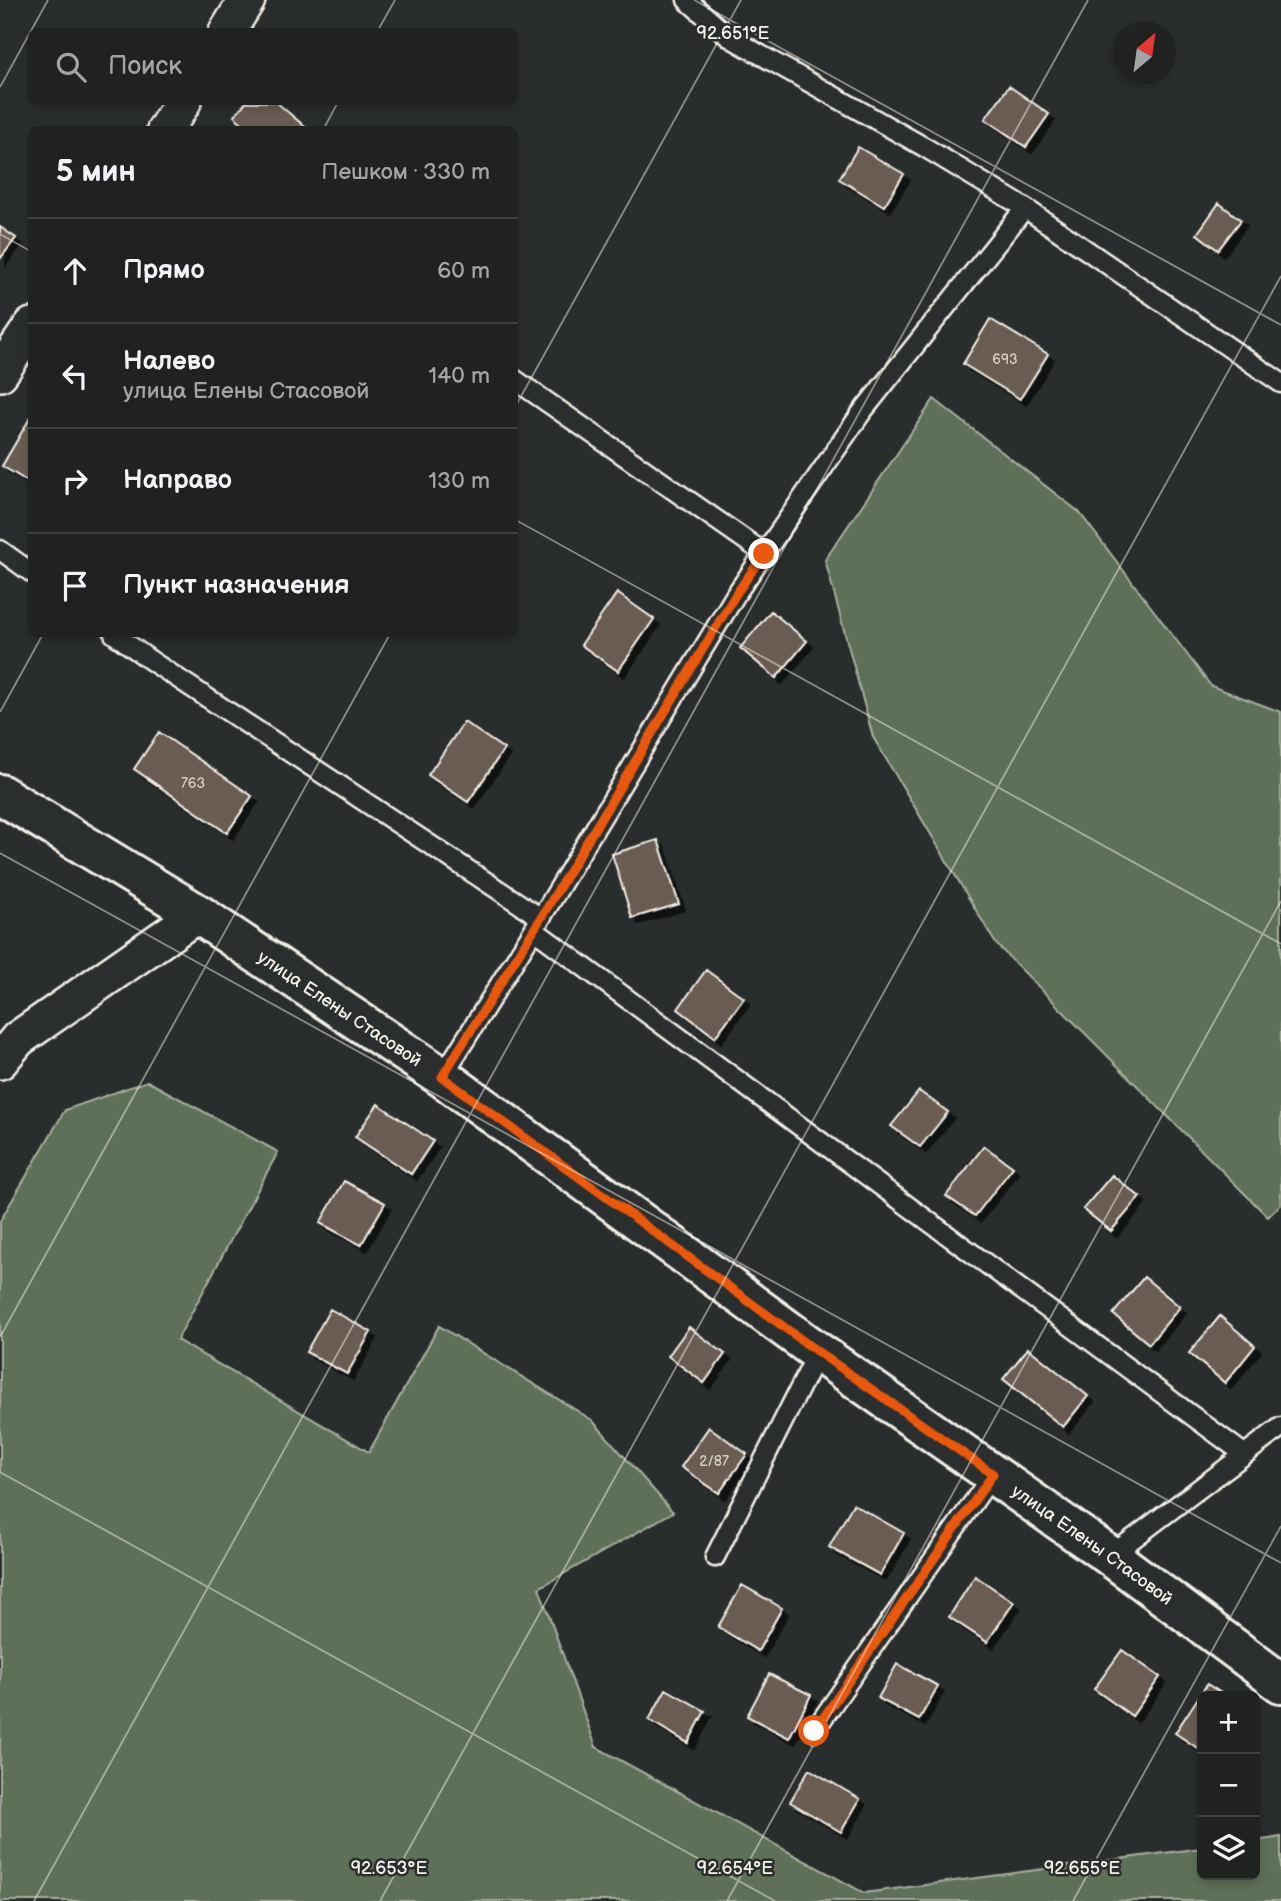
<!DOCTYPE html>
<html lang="ru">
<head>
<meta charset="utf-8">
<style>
	body { margin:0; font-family:"Balsamiq Sans",sans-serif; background:#282a2a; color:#f1f3f6 }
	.controls { position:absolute; right:21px; bottom:21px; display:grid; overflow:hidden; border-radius:10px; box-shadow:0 4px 10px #0003 }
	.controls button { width:63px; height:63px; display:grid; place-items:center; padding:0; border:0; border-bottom:2px solid #3d3f40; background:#202222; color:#f1f3f6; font:35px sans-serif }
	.compass { position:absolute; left:1113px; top:21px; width:63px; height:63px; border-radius:50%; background:#202222; box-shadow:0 4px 10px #0003; rotate:29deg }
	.stop { position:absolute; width:21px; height:21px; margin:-16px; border:5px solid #ea580c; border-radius:50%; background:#fff }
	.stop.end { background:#ea580c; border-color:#fff; box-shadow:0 2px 7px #0008 }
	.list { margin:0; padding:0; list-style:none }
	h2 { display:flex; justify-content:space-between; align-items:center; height:91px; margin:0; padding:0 28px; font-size:30px }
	h2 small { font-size:23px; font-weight:400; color:#a2a4a5 }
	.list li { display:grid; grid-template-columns:46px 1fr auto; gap:21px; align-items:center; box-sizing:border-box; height:105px; padding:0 28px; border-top:2px solid #3d3f40 }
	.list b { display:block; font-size:26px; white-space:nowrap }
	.list p { margin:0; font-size:23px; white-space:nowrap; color:#a2a4a5 }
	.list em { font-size:23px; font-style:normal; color:#a2a4a5 }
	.icon { flex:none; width:38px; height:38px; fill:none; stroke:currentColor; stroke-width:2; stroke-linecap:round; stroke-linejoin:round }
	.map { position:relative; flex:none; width:1281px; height:1901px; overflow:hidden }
	.search { position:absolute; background:#202222; box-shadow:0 4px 10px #0003; left:28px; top:28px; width:490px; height:77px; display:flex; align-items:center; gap:18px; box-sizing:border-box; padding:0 24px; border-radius:10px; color:#a2a4a5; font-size:26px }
	.panel { position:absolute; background:#202222; box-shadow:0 4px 10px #0003; left:28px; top:126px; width:490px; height:511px; border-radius:10px }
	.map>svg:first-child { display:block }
	.green { fill:#5e7059; stroke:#a9b0a0; stroke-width:2 }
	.building { fill:#6b5b52; stroke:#f4f1e8; stroke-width:2; filter:url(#shadow) }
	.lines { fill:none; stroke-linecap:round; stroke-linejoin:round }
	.lane-casing { stroke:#f4f1e8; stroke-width:23 }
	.street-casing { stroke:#f4f1e8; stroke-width:40 }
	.secondary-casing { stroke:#f4f1e8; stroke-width:44 }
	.lane { stroke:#2a2d2e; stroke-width:18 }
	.street { stroke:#2a2d2e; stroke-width:35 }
	.secondary { stroke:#2a2d2e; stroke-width:38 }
	.route { stroke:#ea580c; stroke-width:9 }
	.ticks { fill:none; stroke:#f4f1e8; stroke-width:2; stroke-opacity:0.45 }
	.labels { text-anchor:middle; stroke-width:5; stroke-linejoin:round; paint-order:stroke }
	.number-label { font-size:14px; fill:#d2ccc2 }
	.street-label { font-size:18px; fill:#f4f1e8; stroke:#2a2d2e }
	.ticks-label { font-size:18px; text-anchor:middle; fill:#f4f1e8; stroke:#2a2d2e; stroke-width:5; stroke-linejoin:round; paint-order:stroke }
</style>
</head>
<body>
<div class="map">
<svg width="1281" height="1901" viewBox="0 0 1281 1901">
	<defs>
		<filter id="shadow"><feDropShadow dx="6" dy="6" stdDeviation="0" flood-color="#0009"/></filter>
	</defs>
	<rect width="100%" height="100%" fill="#2a2d2e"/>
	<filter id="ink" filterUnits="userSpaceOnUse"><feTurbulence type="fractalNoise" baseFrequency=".0143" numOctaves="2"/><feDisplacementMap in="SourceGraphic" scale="14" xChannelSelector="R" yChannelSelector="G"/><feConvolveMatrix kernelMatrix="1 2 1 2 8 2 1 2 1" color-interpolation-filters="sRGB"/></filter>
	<g filter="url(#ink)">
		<!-- green -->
		<path class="green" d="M934,399L1079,512L1211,686L1281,712V1204L1268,1217L996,944L873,737L825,560Z
			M147,1081L278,1152L177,1340L369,1452L439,1326L592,1420L673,1512L539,1588L596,1747L864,1893L1202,1848V1875H1255V1841L1281,1837V1901H0V1221L65,1110Z"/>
		<!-- building -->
		<path class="building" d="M1009,86L1049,114L1026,147L985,119Z
			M246,102H276L309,130H250L234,116Z
			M858,147L904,174L884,206L839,179Z
			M1219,203L1241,220L1218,250L1197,234Z
			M0,227L16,238L0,259Z
			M990,319L1048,354L1020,399L963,364Z
			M30,418L32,419V484L2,466Z
			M617,593L654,619L618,671L581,645Z
			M771,611L807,641L776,678L740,648Z
			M464,722L504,749L468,802L428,775Z
			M159,732L252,796L227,833L134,769Z
			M658,840L679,904L632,918L612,854Z
			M706,970L744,998L715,1037L678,1009Z
			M919,1091L948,1112L920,1147L891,1126Z
			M378,1104L433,1141L411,1174L355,1137Z
			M984,1146L1013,1167L975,1216L946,1196Z
			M1112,1175L1140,1197L1111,1231L1083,1209Z
			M344,1181L385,1203L361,1245L320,1223Z
			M1144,1277L1180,1307L1149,1344L1113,1314Z
			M330,1309L371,1332L347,1374L306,1352Z
			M1220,1316L1255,1346L1225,1383L1189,1353Z
			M689,1327L725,1354L704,1383L668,1356Z
			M1028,1348L1088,1396L1063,1427L1003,1379Z
			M709,1427L747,1454L719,1493L681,1467Z
			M853,1504L904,1533L880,1575L829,1547Z
			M975,1576L1014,1602L987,1642L949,1617Z
			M742,1585L782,1608L758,1651L718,1627Z
			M1122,1650L1160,1677L1132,1716L1094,1689Z
			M897,1664L938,1686L919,1720L878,1698Z
			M769,1674L811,1695L789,1738L747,1716Z
			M1207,1684L1226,1696H1202V1751L1175,1733Z
			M666,1689L705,1711L688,1743L649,1720Z
			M809,1769L860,1799L841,1832L790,1802Z"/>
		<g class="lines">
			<!-- lane casing -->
			<g class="lane-casing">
				<path id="lane" d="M687,0L729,37L926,148L1025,208L1281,383
					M514,379L764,553
					M0,550L32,573
					M114,634L150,660L541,918
					M534,930L1244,1454
					M442,1077L541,918L736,594L862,412L1025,208
					M1110,1556L1281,1427
					M715,1557L818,1352
					M814,1731L993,1474"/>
			</g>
			<!-- street casing -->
			<g class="street-casing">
				<path id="street" d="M227,32L247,0
					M165,130L183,102
					M0,373L32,326
					M0,1061L18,1039L198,914"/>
			</g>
			<!-- secondary casing -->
			<g class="secondary-casing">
				<g id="secondary">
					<path id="s1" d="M0,794L198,914L442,1077L818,1352L1110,1556L1281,1683"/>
				</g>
			</g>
			<!-- lane -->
			<use href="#lane" class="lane"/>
			<!-- street -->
			<use href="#street" class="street"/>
			<!-- secondary -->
			<use href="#secondary" class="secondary"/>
		</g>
	</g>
	<g class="lines" filter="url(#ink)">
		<!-- route -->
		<path class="route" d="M764,554L736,594L541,918L442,1077L818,1352L993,1474L814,1731"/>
	</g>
	<!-- ticks -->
	<path class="ticks" d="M694,0L1281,325M377,32L395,0M0,87L48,0M323,130L338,102M0,234L32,252M514,409L741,0M514,519L1281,944M0,712L43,634M0,853L1281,1563M0,1337L390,634M0,1472L775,1901M34,1901L1088,0M380,1901L1281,276M727,1901L1281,901M1073,1901L1281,1526"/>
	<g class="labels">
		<!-- number labels -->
		<g class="number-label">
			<text x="1005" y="364">693</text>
			<text x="193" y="788">763</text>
			<text x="714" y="1466">2/87</text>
		</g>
		<!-- street labels -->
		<g class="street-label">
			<text dy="6" stroke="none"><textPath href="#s1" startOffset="402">улица Елены Стасовой</textPath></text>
			<text dy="6" stroke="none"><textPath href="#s1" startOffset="1326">улица Елены Стасовой</textPath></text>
		</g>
	</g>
	<g class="ticks-label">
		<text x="733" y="39">92.651°E</text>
		<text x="389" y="1874">92.653°E</text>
		<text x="735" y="1874">92.654°E</text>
		<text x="1082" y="1874">92.655°E</text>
	</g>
</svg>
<div class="controls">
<button>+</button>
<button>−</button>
<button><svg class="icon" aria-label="layers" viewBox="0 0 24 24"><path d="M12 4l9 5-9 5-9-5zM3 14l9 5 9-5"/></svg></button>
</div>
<svg class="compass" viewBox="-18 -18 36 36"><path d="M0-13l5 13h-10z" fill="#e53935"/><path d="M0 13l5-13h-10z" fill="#a2a4a5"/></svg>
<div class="stop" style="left:814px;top:1731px"></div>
<div class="stop end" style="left:764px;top:554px"></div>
<div class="search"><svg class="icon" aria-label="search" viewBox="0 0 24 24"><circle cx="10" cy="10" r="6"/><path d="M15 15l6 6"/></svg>Поиск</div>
<section class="panel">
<h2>5 мин<small>Пешком · 330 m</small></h2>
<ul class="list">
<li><svg class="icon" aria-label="ahead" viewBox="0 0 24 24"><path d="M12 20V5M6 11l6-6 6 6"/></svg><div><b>Прямо</b></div><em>60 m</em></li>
<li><svg class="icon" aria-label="left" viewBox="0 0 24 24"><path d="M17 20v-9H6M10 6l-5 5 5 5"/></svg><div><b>Налево</b><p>улица Елены Стасовой</p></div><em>140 m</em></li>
<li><svg class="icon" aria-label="right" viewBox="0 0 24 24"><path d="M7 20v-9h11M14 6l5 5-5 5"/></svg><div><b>Направо</b></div><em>130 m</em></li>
<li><svg class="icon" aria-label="arrive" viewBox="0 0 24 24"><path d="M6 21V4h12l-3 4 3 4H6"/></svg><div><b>Пункт назначения</b></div></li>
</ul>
</section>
</div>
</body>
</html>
